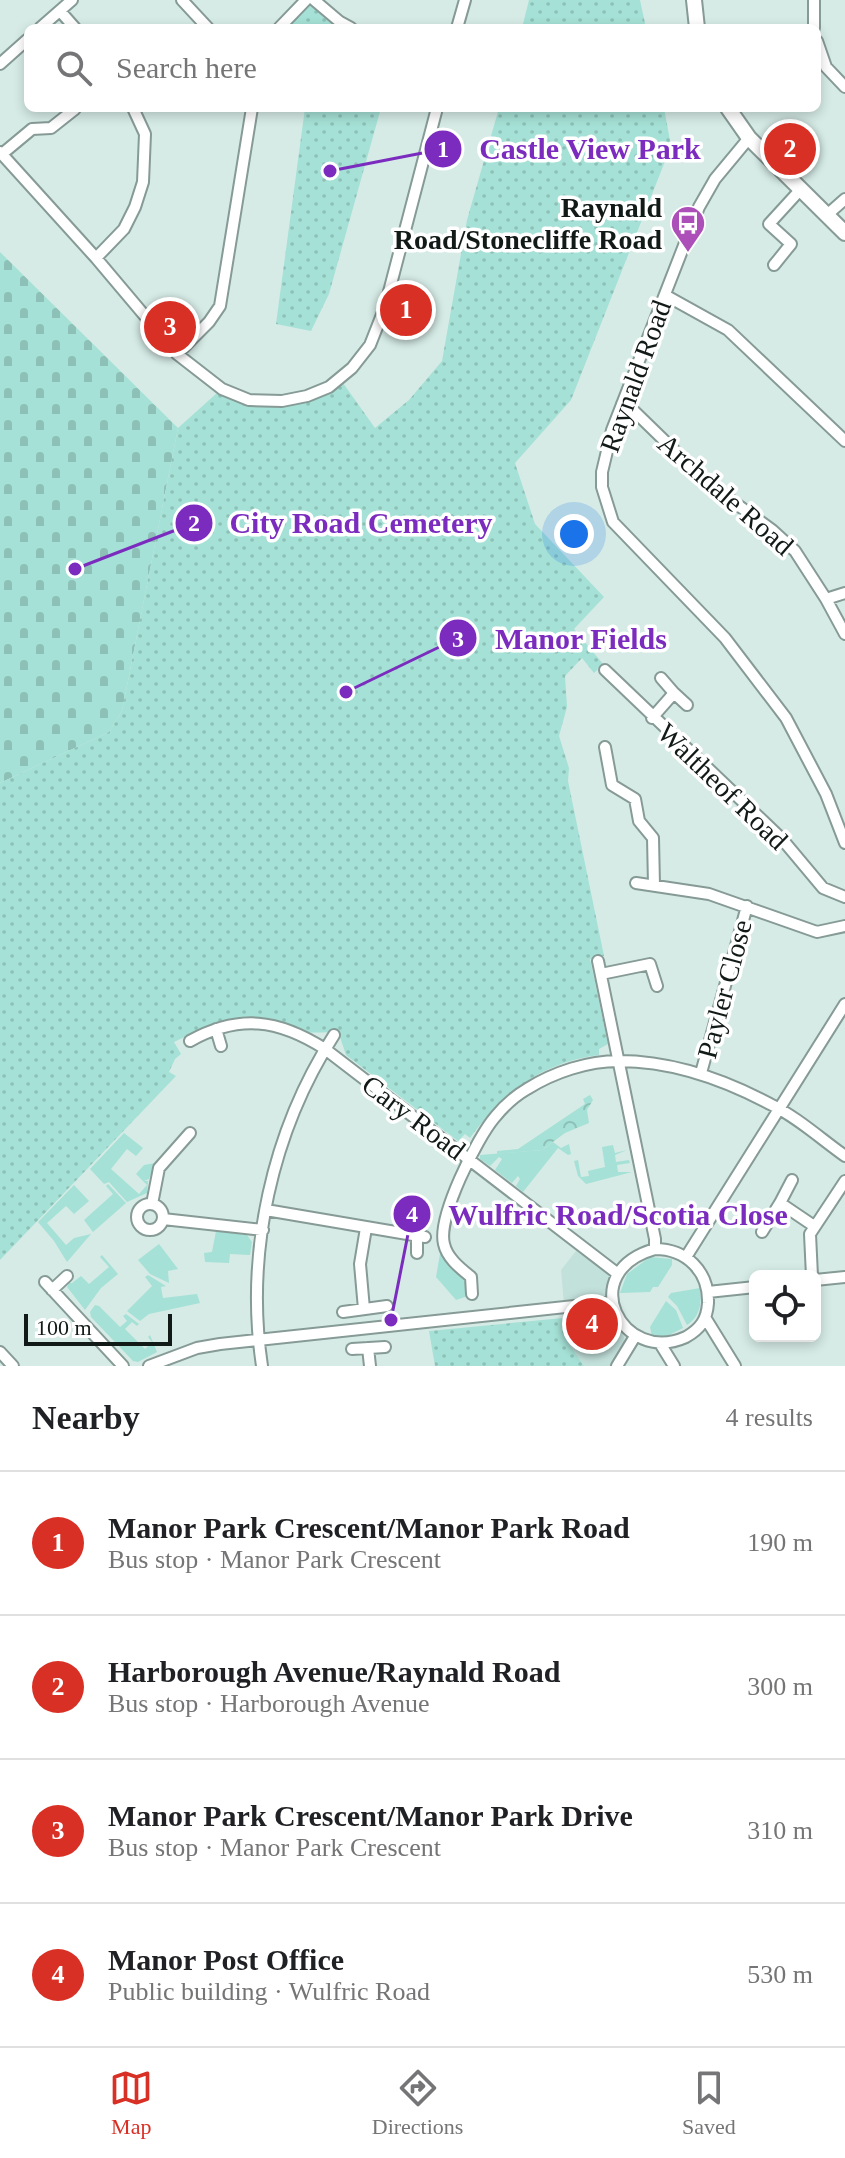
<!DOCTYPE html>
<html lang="en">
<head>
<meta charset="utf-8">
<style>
	body { margin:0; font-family:Georgia,serif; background:#f6f6f6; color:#202124 }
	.controls { position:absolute; right:24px; bottom:24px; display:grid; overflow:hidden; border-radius:12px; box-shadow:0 4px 12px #0003 }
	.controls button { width:72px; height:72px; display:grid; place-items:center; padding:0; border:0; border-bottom:2px solid #e0e0e0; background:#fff; color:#202124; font:40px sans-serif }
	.scale { position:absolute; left:24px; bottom:20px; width:148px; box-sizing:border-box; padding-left:8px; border:4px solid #121a18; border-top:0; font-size:22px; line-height:28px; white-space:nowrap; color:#121a18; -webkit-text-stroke:6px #fff; paint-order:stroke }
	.you { position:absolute; left:574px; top:534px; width:28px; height:28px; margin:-20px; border:6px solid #fff; border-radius:50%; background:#1a73e8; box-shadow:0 0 0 12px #1a73e833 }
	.badge { display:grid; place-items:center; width:52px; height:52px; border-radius:50%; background:#d93025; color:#fff; font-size:26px; font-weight:700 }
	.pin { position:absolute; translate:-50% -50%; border:4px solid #fff; box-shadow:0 2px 8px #0006 }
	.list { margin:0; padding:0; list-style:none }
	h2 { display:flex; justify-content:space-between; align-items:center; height:104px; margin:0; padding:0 32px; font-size:34px }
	h2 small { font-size:26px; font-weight:400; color:#757577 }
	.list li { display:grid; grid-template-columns:52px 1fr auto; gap:24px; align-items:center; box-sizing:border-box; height:144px; padding:0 32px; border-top:2px solid #e0e0e0 }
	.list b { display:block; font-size:30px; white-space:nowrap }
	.list p { margin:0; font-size:26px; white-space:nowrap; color:#757577 }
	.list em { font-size:26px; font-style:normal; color:#757577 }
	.icon { flex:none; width:44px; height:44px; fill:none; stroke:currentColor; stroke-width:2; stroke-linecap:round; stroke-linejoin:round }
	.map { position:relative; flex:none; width:845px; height:1366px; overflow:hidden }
	.search { position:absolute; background:#fff; box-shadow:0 4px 12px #0003; left:24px; right:24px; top:24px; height:88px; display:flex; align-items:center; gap:20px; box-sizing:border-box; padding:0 28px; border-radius:12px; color:#757577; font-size:30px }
	.sheet { height:680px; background:#fff }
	nav { display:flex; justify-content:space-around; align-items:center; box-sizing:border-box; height:112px; border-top:2px solid #e0e0e0; background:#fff; font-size:22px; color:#757577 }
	nav a { display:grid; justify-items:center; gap:4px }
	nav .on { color:#d93025 }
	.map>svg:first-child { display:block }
	.built { fill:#c3e1db }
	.green { fill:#a5e1d6 }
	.forest { fill:url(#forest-crowns) }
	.cemetery { fill:url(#cemetery-stones) }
	.park { fill:url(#park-dots) }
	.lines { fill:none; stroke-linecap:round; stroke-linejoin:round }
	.street-casing { stroke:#869a96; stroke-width:14 }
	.secondary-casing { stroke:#869a96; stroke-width:18 }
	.street { stroke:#fff; stroke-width:10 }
	.secondary { stroke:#fff; stroke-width:14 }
	.labels { text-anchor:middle; stroke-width:7; stroke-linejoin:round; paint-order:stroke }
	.poi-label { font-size:28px; font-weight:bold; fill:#121a18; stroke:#fff; text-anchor:end }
	.street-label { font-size:28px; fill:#121a18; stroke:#fff }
	.leader { fill:none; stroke:#7b2cbf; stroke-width:3 }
	.callout-dot { fill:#7b2cbf; stroke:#fff; stroke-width:3 }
	.mark-label { font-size:24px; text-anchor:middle; font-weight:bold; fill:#fff }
	.callout-label { font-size:30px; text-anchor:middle; font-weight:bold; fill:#7b2cbf; stroke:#fff; stroke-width:7; stroke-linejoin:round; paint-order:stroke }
</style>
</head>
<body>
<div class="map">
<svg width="845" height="1366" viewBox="0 0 845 1366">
	<defs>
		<pattern id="forest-crowns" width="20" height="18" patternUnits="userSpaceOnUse" patternTransform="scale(2)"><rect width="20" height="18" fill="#a5e1d6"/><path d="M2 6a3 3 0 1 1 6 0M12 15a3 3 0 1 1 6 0" fill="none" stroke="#8dc0b7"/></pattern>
		<pattern id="cemetery-stones" width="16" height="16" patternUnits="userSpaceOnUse" patternTransform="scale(2)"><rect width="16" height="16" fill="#a5e1d6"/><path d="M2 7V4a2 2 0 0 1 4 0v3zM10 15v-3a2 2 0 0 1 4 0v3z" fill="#8dc0b7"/></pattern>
		<pattern id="park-dots" width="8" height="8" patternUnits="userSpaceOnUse" patternTransform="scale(2)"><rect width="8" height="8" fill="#a5e1d6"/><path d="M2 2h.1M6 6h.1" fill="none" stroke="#8dc0b7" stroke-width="1.8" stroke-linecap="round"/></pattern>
	</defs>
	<rect width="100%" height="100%" fill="#d6ebe6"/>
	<!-- built -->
	<path class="built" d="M576,1251L610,1274L605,1299L609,1314L624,1336L625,1345L612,1366H584L567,1341L561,1270Z"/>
	<!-- green -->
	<path class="green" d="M124,1133L143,1148L136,1156L127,1149L111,1169L139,1194L147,1185L136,1174L144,1165L155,1163L149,1179L144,1181H148L147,1193L127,1202L109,1182L104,1184L90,1169Z
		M553,1142L561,1148L569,1144L571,1154L568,1155L558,1148L523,1192L516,1186L520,1179L518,1176L512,1183L495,1170L502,1159L499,1157L490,1166L480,1159V1155L542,1150Z
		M613,1145L615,1153L627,1150L615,1155L616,1162L629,1160L630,1163L617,1165L618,1172H632L586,1184L578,1176L574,1161L578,1160L581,1177L589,1176L588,1171L605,1167L602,1147Z
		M108,1184L126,1203L93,1232L84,1220L113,1194L106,1186Z
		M74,1185L89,1201L74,1214L66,1206L47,1223L66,1245L74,1238L91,1234L67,1262L54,1241L38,1222Z
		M216,1231L247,1235L252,1242L250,1255L230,1254L229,1263L205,1262L204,1253L212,1252Z
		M159,1244L178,1269L168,1271L169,1283L150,1274L138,1260Z
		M441,1248L465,1279L468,1296L456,1300L436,1277Z
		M102,1255L118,1274L101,1288L85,1310L67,1287L69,1283H72L81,1276L89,1284L109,1267L100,1257Z
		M650,1257L672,1259V1265L658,1287H653L650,1292L620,1293L627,1274Z
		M148,1275L166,1286L161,1287L163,1298L197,1294L200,1303L149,1314L140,1321L127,1311L152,1286L145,1277Z
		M700,1288C702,1303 700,1317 687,1325L677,1306L668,1297L671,1293Z
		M666,1301L676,1310L683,1328L665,1337L652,1336L650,1327Z
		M95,1305L99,1306L120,1327L127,1321L123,1316L126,1314L139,1324L137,1326L132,1322L125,1329L145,1349L152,1342L148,1337L150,1335L157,1352L138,1362L133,1361L91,1317L90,1312Z"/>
	<!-- forest -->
	<path class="forest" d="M590,1095L593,1100L587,1110L589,1123L565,1133L542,1150L497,1154V1151L518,1149L585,1104L583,1099Z"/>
	<!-- cemetery -->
	<path class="cemetery" d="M0,252L178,428L122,711L109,732L0,783Z"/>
	<!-- park -->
	<path class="park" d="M529,0H640L646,28H522Z
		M306,6H317L339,25L338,28H288Z
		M305,108H381L329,294L311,331L276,324Z
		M499,108H664L671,146L571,400L515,463L535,524L604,597L574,629L603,664L594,673L582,658L565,676L567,707L559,736L569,768L568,781L604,956L590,959L608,1044L599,1049V1055C542,1062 503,1093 470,1138L465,1134L458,1141L346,1055L339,1034C328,1030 319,1034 308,1032C296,1029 284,1022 272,1019C237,1012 205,1027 174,1042L181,1054L175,1059L169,1072L176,1076L0,1260V783L109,732L122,711L178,428L217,393L279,408L343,383L375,428L409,400L442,361L467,220Z
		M563,1318L567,1341L584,1366H435L429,1331Z"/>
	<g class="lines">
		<!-- street casing -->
		<g class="street-casing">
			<path id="street" d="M182,0L208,28
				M314,0L340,22L351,28
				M60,11L75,28
				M40,28L72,0
				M279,28L306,0
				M457,28L465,0
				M814,28V0
				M817,41L826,67L845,87
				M0,64L28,39
				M749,138L715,179L699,207L612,430L602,472V487L613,522L725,638L786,718L826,794L845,843
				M0,152L96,258L177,354L222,389L249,400L282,401L307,396L329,387L352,368L370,345L385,307L437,108
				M2,154L32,129L51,128L75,109
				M828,214L845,199
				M96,258L124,229L135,207L143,182L145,134L133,108
				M774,265L791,244L769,224L801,189
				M665,295L728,330L845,441
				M177,354L209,322L220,306L252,108
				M622,404L635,412L709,484L772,530L795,551L826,599L845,634
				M826,599L845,593
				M605,670L782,839L823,888L845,897
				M674,693L687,705
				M652,718L674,693L661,678
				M605,747L612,785L635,799L639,821L653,838L654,885
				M636,883L709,894L817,932L845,926
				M598,961L655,1239V1249
				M601,974L650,964L657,986
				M216,1029L221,1046
				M190,1041C239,1014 278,1019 325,1049L618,1274
				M701,1073L747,906
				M792,1180L780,1203L814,1226
				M137 1217a13 13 0 1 1 26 0a13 13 0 1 1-26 0Z
				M152,1204L159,1168L190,1133
				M266,1210L425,1237
				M163,1219L263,1230
				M762,1232L780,1203
				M655,1249C686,1249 709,1271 708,1303C707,1320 700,1329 686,1337C622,1366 574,1272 655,1249Z
				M417,1253V1236
				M686,1257L845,1004
				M812,1276L810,1234L845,1181
				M815,1280L845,1277
				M45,1282L123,1366
				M52,1290L67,1276
				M708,1292L755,1287
				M472,1294L471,1277C460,1268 447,1258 444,1244C437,1217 477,1138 495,1117C504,1106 515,1096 527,1089C554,1072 588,1061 619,1061C673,1061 723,1079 770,1104C797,1117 821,1139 845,1156
				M364,1309L360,1264L366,1228
				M343,1312L387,1306
				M706,1319L735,1366
				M661,1345L674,1366
				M368,1348L370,1366
				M352,1349L385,1347
				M0,1352L13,1366
				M149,1366L197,1348L220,1344L612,1302
				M262,1366C245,1253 272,1131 334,1035
				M617,1366L634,1338"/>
		</g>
		<!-- secondary casing -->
		<g class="secondary-casing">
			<path id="secondary" d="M694,0L697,28
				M728,108L749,138L845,233"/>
		</g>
		<!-- street -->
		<use href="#street" class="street"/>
		<!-- secondary -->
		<use href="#secondary" class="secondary"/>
	</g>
	<!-- icons -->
	<defs>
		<g id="bus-pin" transform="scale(1.8)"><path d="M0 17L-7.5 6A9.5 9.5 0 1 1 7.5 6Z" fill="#ac4fb9" stroke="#fff"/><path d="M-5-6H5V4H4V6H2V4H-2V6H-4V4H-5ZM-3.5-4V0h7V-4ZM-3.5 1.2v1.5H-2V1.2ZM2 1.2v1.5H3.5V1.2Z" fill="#fff"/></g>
	</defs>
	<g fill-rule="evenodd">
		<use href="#bus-pin" x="688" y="223"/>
	</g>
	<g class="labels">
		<!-- poi labels -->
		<g class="poi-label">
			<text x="662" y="217">Raynald<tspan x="662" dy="32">Road/Stonecliffe Road</tspan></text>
		</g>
		<!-- street labels -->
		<g class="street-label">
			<text transform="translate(635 376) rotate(-70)" y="10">Raynald Road</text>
			<text transform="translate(726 494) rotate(41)" y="10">Archdale Road</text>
			<text transform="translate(723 786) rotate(44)" y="10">Waltheof Road</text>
			<text transform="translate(724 989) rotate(-75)" y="10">Payler Close</text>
			<text transform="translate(414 1117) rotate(37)" y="10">Cary Road</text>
		</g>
	</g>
	<!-- callouts -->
	<path class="leader" d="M330 171L443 149M75 569L194 523M346 692L458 638M391 1320L412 1214"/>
	<g class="callout-dot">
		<circle cx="330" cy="171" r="8"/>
		<circle cx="75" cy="569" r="8"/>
		<circle cx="346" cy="692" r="8"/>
		<circle cx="391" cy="1320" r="8"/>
		<circle cx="443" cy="149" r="20"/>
		<circle cx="194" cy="523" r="20"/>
		<circle cx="458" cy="638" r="20"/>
		<circle cx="412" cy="1214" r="20"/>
	</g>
	<g class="mark-label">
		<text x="443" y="157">1</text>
		<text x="194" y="531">2</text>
		<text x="458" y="647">3</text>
		<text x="412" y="1222">4</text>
	</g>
	<g class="callout-label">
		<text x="590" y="159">Castle View Park</text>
		<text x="361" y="533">City Road Cemetery</text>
		<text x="581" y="649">Manor Fields</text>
		<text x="618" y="1225">Wulfric Road/Scotia Close</text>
	</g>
</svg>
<div class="controls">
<button><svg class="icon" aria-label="locate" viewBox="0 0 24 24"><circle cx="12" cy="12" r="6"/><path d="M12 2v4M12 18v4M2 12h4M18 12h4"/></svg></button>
</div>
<div class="scale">100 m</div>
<div class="you"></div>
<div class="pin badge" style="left:406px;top:310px">1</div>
<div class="pin badge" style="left:790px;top:149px">2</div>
<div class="pin badge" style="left:170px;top:327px">3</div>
<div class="pin badge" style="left:592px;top:1324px">4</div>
<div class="search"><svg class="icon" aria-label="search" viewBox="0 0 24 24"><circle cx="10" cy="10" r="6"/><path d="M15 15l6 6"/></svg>Search here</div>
</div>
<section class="sheet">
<h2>Nearby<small>4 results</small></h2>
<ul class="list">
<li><span class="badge">1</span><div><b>Manor Park Crescent/Manor Park Road</b><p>Bus stop · Manor Park Crescent</p></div><em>190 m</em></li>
<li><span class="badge">2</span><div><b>Harborough Avenue/Raynald Road</b><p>Bus stop · Harborough Avenue</p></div><em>300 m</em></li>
<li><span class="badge">3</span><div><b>Manor Park Crescent/Manor Park Drive</b><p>Bus stop · Manor Park Crescent</p></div><em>310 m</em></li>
<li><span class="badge">4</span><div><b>Manor Post Office</b><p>Public building · Wulfric Road</p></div><em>530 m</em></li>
</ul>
</section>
<nav>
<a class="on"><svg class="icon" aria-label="map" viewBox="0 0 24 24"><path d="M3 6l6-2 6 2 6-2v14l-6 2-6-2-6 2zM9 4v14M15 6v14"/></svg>Map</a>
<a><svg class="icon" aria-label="directions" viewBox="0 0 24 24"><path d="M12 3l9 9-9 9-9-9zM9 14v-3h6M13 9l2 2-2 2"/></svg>Directions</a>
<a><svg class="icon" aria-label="saved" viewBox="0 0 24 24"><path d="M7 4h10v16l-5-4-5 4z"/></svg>Saved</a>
</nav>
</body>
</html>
